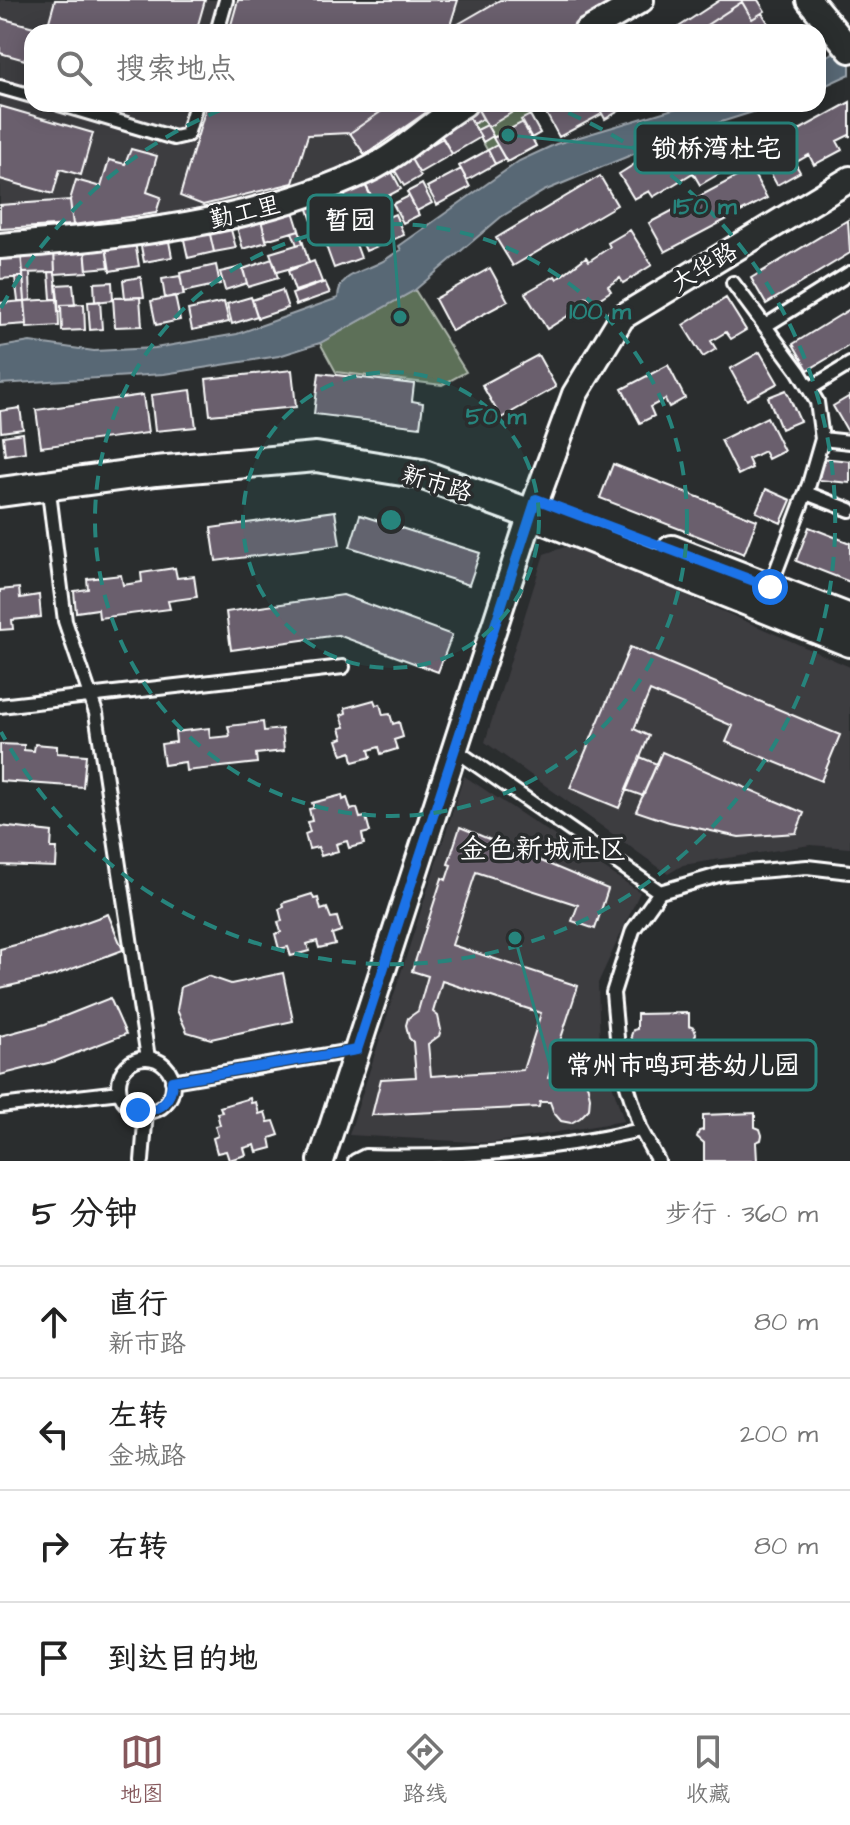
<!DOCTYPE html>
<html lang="zh">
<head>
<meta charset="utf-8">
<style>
	body { margin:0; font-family:"Architects Daughter","LXGW WenKai TC",sans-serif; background:#f6f6f6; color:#222 }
	.stop { position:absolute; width:24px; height:24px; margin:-18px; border:6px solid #1a73e8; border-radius:50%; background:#fff }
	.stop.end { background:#1a73e8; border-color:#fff; box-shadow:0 2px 8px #0008 }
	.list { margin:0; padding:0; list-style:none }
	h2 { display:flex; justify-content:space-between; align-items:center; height:104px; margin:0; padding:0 32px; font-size:34px }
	h2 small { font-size:26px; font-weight:400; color:#767676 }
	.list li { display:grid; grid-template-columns:52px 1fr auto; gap:24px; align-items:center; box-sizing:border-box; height:112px; padding:0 32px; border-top:2px solid #e0e0e0 }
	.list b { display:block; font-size:30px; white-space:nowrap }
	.list p { margin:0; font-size:26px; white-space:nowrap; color:#767676 }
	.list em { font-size:26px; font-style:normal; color:#767676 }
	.icon { flex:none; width:44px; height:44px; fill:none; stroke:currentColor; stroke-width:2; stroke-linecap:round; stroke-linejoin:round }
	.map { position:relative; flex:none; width:850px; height:1161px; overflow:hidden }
	.search { position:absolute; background:#fff; box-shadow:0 4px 20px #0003; left:24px; right:24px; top:24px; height:88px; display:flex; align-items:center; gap:20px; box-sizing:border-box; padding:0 28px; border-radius:24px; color:#767676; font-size:30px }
	.sheet { height:552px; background:#fff }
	nav { display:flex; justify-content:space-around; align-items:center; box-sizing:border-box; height:112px; border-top:2px solid #e0e0e0; background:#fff; font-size:22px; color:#767676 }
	nav a { display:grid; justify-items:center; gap:4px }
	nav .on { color:#85585c }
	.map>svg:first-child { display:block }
	.built { fill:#3e3c41 }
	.green { fill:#5d6f59; stroke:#aeb7ac; stroke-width:2 }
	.water { fill:#596875; stroke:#9ba4ac; stroke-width:2 }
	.building { fill:#6b5f6d; stroke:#fff; stroke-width:2; fill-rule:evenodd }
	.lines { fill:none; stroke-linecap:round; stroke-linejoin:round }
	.service-casing { stroke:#fff; stroke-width:18 }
	.minor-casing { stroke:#fff; stroke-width:30 }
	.tertiary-casing { stroke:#fff; stroke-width:34 }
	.service { stroke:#2a2d2e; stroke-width:12 }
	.minor { stroke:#2a2d2e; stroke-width:24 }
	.tertiary { stroke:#2a2d2e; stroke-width:28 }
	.route { stroke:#1a73e8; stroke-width:10 }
	.ring { fill:none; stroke:#27847c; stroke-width:4; stroke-dasharray:14 10 }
	.labels { text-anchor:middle; stroke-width:7; stroke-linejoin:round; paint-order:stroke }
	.street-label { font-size:24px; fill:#fff; stroke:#2a2d2e }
	.quarter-label { font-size:28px; fill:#fff; stroke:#2a2d2e }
	.centre { fill:#27847c; stroke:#2a2d2e; stroke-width:4 }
	.ring-label { font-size:24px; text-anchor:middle; font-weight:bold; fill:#27847c; stroke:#2a2d2e; stroke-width:7; stroke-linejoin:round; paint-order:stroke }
	.leader { fill:none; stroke:#27847c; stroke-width:3 }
	.callout-dot { fill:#27847c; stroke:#2a2d2e; stroke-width:3 }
	.callout { fill:#2a2d2e; stroke:#27847c; stroke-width:3 }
	.callout-label { font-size:26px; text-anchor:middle; font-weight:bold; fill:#fff }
</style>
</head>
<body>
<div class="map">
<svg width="850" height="1161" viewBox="0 0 850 1161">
	<rect width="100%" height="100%" fill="#2a2d2e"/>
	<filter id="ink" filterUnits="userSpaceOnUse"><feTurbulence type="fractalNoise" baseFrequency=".0125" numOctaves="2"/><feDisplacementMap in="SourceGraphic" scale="16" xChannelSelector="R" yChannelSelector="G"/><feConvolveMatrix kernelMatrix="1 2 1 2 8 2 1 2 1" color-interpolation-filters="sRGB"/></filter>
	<g filter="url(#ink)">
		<!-- built -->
		<path class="built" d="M0,0H621L563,32H32V104H438L358,159L287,189L224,204L109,224L0,232Z
			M571,545L850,667V848L810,845L683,865L668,874L485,742L544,554Z
			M464,776L640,892L598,983L600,1048L624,1121L491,1143L349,1135Z"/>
		<!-- green -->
		<path class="green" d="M480,104H524L540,133L532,138L536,146L507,162L505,159L495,164L466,112Z
			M415,290L466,372L442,385L336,372L320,343Z"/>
		<!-- water -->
		<path class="water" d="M850,45V74L818,89V60Z
			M690,104H778L677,136L544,191L501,217L415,290L320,343L279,356L164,374L0,384V347L30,342L94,351L155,348L237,334L338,298C338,274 362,272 379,263C387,260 392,254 401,250L399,246L519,161L556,144Z"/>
		<!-- building -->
		<path class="building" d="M55,0H205L196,32H46Z
			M238,0H458L448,32H229Z
			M500,0H621L563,32H456L453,27Z
			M720,0H758L765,11L752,19L742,2L696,32H671Z
			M742,2L752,19L762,13L774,32H696Z
			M0,18L34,27L25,60L0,53Z
			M850,102V137L849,135L837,141L842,150L814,165L809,155L795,163L800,172L777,185L759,152Z
			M207,104H392L350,133L308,135L293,183L203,205L180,196Z
			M392,104H438L365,155L350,133Z
			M480,104H512L516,110L488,127L476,106Z
			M541,104H597L602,114L559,137Z
			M597,104H631L605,119Z
			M0,106L93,133L81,175L60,169L53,194L0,179Z
			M476,106L483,119L473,124L466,112Z
			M530,115L540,133L531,138L521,120Z
			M469,117L481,137L452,154L440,134Z
			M523,122L536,146L507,162L493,138Z
			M487,125L493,136L483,142L477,130Z
			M731,132L746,158L700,185L693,173L653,197L649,191L634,199L619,174L638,162L641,168L676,148L682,160Z
			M443,138L452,154L419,173L410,157Z
			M497,145L505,159L495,164L488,150Z
			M131,149L157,156L147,192L161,197L156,213L73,225L70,200L76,180L101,187L109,160L125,164Z
			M488,150L495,164L467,180L459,166Z
			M411,159L421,176L404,186L394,169Z
			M390,168L401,189L375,203L364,182Z
			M461,169L470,187L437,205L427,187Z
			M751,169L767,198L665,252L649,223Z
			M600,176L617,205L513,266L496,238Z
			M422,184L432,203L417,211L407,192Z
			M365,185L375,204L351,214L344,193Z
			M344,193L351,214L314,227L307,206Z
			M409,196L419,215L403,223L393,204Z
			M70,200L73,225L0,229V205Z
			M293,211L299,230L266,240L261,220Z
			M395,214L404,235L366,251L357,230Z
			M260,217L267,242L243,249L236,224Z
			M848,220L850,253L766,304L751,278Z
			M230,226L236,248L214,252L209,230Z
			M209,230L214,252L188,258L183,235Z
			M299,230L303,243L297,245L292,232Z
			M630,230L652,265L623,283L620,278L608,286L611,291L591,304L587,297L571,307L574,312L547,329L525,293L555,276L557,279L586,257L589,261L610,247L608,243Z
			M168,236L172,257L144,262L140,241Z
			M353,236L361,258L334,268L326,246Z
			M135,242L139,266L110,271L106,247Z
			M303,243L309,263L277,272L270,253Z
			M106,247L109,267L87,269L85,248Z
			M85,248L87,272L55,274L54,250Z
			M54,249L55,272L23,273L21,251Z
			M21,254L23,277L0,279V255Z
			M272,259L278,278L248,287L243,269Z
			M314,261L322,282L295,291L288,271Z
			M216,265L220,284L183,292L180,273Z
			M242,267L247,283L225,290L220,272Z
			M490,268L508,301L452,331L435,299Z
			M49,272H55L58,299H51Z
			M23,273H30L31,300L25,301Z
			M180,276L184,295L165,298L162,279Z
			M15,277H23L25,301H18Z
			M141,277L144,297L125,298L123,280Z
			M112,282L113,300L95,302L94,283Z
			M325,282L330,293L296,305L292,294Z
			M73,284L75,305H61V312H58L56,285Z
			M282,290L288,308L258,318L252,300Z
			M175,296L180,320L156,325L151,301Z
			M140,297L142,326L115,327L113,298Z
			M251,297L257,316L232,324L227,304Z
			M726,298L746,330L731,339L726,332L711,341L716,349L703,357L683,325Z
			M58,299L59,326L27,328L25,301Z
			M25,301L27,324L0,326V303Z
			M100,301L102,329L90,330L88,302Z
			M224,302L229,322L192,330L188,310Z
			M84,304L85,330L62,331L61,305Z
			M850,309V345L808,370L793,344Z
			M760,352L778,383L747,400L730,369Z
			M538,355L556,387L501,418L482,385Z
			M668,365L685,398L669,407L665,399L650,407L654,416L640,423L622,389Z
			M292,370L296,407L210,415L206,379Z
			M319,373L414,384L412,401L423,403L420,427L314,414Z
			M191,390L196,427L155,431L151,395Z
			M786,390L800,421L781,429L768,397Z
			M143,395L148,433L41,447L36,410Z
			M850,396V431L848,432L833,406Z
			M20,408L23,429L1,432L0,411Z
			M767,417L784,451L768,459L764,451L748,459L752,468L738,475L721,440Z
			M23,433L25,452L5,455L3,436Z
			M821,458L850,461V483L819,480Z
			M613,464L757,520L744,554L600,498Z
			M766,489L791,500L781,523L756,512Z
			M335,511L340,545L216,561L211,528Z
			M360,515L480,553L469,585L350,547Z
			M809,527L850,543V582L796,561Z
			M175,568L177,578L194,576L197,597L168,601L170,609L99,618L98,609L76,612L74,591L88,589L87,579L121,575L123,585L142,582L141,573Z
			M19,588L20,598L39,595L41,617L12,620L13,629L0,630V590Z
			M343,595L452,635L438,672L338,635L231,650L226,612Z
			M630,647L840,735L821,781L726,742L733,726L650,691L634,729L649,736L619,808L570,788Z
			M374,700L376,705L380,704L383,715L390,714L393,724L399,722L403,737L394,740L397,749L381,754L379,747L369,750L371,757L353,762L351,752L342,755L337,740L343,738L340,728L345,727L341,715L346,713L345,708Z
			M263,722L264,731L282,729L284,751L256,754L257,763L186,771L185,762L164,765L161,744L176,742L175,732L209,728L210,738L230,736L228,726Z
			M0,744L24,745V750L34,751L35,744L57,746V753L86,755L83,787L0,781Z
			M662,752L804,813L796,833L739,837L669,822L636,811Z
			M640,757L657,764L643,796L626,790Z
			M342,795L343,800L347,798L351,810L357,808L360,818L366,817L370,832L362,834L364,844L349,848L347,841L336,844L338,851L321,856L318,847L309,849L305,834L310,832L307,822L312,821L309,809L314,808L312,803Z
			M0,826L52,832L51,848H57L56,867L0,865Z
			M460,827L608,889L595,929L572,921L578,905L476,872L452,945L578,986L548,1078L555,1079L567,1072L580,1076L587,1084L590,1097L589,1109L580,1118L571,1123L561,1121L554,1113L550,1102H540L539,1107L372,1115L381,1079L416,1077L413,1042L409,1038L406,1025L408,1018L418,1011L428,976L412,971L442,878L446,880L451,865L448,864ZM442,981L541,1013L523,1070L431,1076L428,1044L439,1036L441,1030L438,1016L433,1012Z
			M312,894L314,899L318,898L321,910L327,908L331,918L337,917L341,931L332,934L335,944L319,948L317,941L307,944L309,951L291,956L288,947L279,949L275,934L281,932L278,922L282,921L279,909L284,907L283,903Z
			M108,914L123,950L53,976L0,988V949L42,938Z
			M283,973L293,1021L211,1039L187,1032L177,1010L181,987L208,976L231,984Z
			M110,998L126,1034L56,1061L0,1075V1036L45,1024Z
			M689,1013V1026L694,1028L696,1034L694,1039L690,1041V1070L638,1071L637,1043L633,1041L631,1036L633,1030L637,1029V1014Z
			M250,1098L251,1103L256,1102L259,1114L265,1112L268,1122L274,1121L279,1135L270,1138L272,1148L257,1152L255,1145L244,1148L246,1155L229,1160L226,1151L217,1153L213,1138L218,1136L215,1126L220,1125L217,1113L222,1112L220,1107Z
			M755,1113V1127L760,1129L762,1135L761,1140L756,1142L757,1161H704V1143L697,1137L699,1131L703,1130V1115Z"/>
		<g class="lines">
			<!-- service casing -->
			<g class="service-casing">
				<path id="service" d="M217,32L226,0
					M0,87L32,96
					M59,104L174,138L187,135L196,104
					M733,283L799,372L817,402L822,439L809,484L770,587
					M765,326L850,273
					M809,389L850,364
					M822,439L850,442
					M48,484L65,621L96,713L148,1058
					M806,493L850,510
					M0,706L343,667
					M454,749L660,892
					M119 1085a27 27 0 1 1 54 0a27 27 0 1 1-54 0Z
					M172,1081L357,1050
					M0,1106L120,1092
					M142,1161L146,1111
					M355,1161L365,1156C460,1159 548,1151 641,1130
					M658,1161L641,1130L619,1060L613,993L633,930L660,892L722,874L807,867L850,872"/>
			</g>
			<!-- minor casing -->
			<g class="minor-casing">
				<path id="minor" d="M809,0L850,50
					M586,32L641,0
					M0,246C126,236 253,224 368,170C403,153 431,123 464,104
					M321,1161L531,514L575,394L622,317L850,179"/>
			</g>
			<!-- tertiary casing -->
			<g class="tertiary-casing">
				<path id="tertiary" d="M0,492L156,471L316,457L421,474L531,514L850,642
					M672,550L850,619"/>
			</g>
			<!-- service -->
			<use href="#service" class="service"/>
			<!-- minor -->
			<use href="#minor" class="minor"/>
			<!-- tertiary -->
			<use href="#tertiary" class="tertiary"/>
		</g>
	</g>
	<g class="lines" filter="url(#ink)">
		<!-- route -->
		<path class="route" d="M138,1110C158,1113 172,1102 172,1081L357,1050L536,499L770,587"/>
	</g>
	<!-- distance rings -->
	<circle cx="391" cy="520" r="148" fill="#27847c" fill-opacity=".12"/>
	<g class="ring">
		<circle cx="391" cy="520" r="148"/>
		<circle cx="391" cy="520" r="296"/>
		<path d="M1 308A444 444 0 0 1 236 104M546 104A444 444 0 1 1 1 732"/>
	</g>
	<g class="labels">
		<!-- street labels -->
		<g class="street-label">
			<text transform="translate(245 212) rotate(-13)" y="8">勤工里</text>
			<text transform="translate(704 267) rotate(-31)" y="8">大华路</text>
			<text transform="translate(437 483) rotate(17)" y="8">新市路</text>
		</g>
		<!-- quarter labels -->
		<g class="quarter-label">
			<text x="543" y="858">金色新城社区</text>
		</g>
	</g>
	<circle cx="391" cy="520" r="12" class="centre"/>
	<g class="ring-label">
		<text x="705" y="214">150 m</text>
		<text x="600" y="319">100 m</text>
		<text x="496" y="424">50 m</text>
	</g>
	<!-- callouts -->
	<path class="leader" d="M508 135L635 148M400 317L392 220M515 938L550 1065"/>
	<g class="callout-dot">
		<circle cx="508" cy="135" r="8"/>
		<circle cx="400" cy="317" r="8"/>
		<circle cx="515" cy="938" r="8"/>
	</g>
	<g class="callout">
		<rect x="635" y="123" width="162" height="50" rx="8"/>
		<rect x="308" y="195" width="84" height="50" rx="8"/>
		<rect x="550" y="1040" width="266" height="50" rx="8"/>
	</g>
	<g class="callout-label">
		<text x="716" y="157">锁桥湾杜宅</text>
		<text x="350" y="229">暂园</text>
		<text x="683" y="1074">常州市鸣珂巷幼儿园</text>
	</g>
</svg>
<div class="stop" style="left:770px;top:587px"></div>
<div class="stop end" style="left:138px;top:1110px"></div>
<div class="search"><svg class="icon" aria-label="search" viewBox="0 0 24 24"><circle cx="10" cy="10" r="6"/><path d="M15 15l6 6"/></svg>搜索地点</div>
</div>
<section class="sheet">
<h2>5 分钟<small>步行 · 360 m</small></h2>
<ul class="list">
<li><svg class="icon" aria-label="ahead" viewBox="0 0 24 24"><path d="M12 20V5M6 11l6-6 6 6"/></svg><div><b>直行</b><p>新市路</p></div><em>80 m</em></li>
<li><svg class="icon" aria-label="left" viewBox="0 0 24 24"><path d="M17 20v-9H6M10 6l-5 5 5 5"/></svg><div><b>左转</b><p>金城路</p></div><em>200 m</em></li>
<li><svg class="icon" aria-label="right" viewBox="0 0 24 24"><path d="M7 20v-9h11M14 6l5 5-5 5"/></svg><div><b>右转</b></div><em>80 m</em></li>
<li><svg class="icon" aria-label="arrive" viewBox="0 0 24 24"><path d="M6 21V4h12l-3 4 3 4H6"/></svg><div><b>到达目的地</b></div></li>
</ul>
</section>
<nav>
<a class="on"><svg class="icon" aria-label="map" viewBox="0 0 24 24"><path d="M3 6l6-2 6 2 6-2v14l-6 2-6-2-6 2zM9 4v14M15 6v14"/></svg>地图</a>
<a><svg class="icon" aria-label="directions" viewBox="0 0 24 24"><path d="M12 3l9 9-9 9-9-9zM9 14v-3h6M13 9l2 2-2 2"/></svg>路线</a>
<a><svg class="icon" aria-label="saved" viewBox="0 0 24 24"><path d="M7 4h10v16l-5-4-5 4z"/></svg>收藏</a>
</nav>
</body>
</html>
